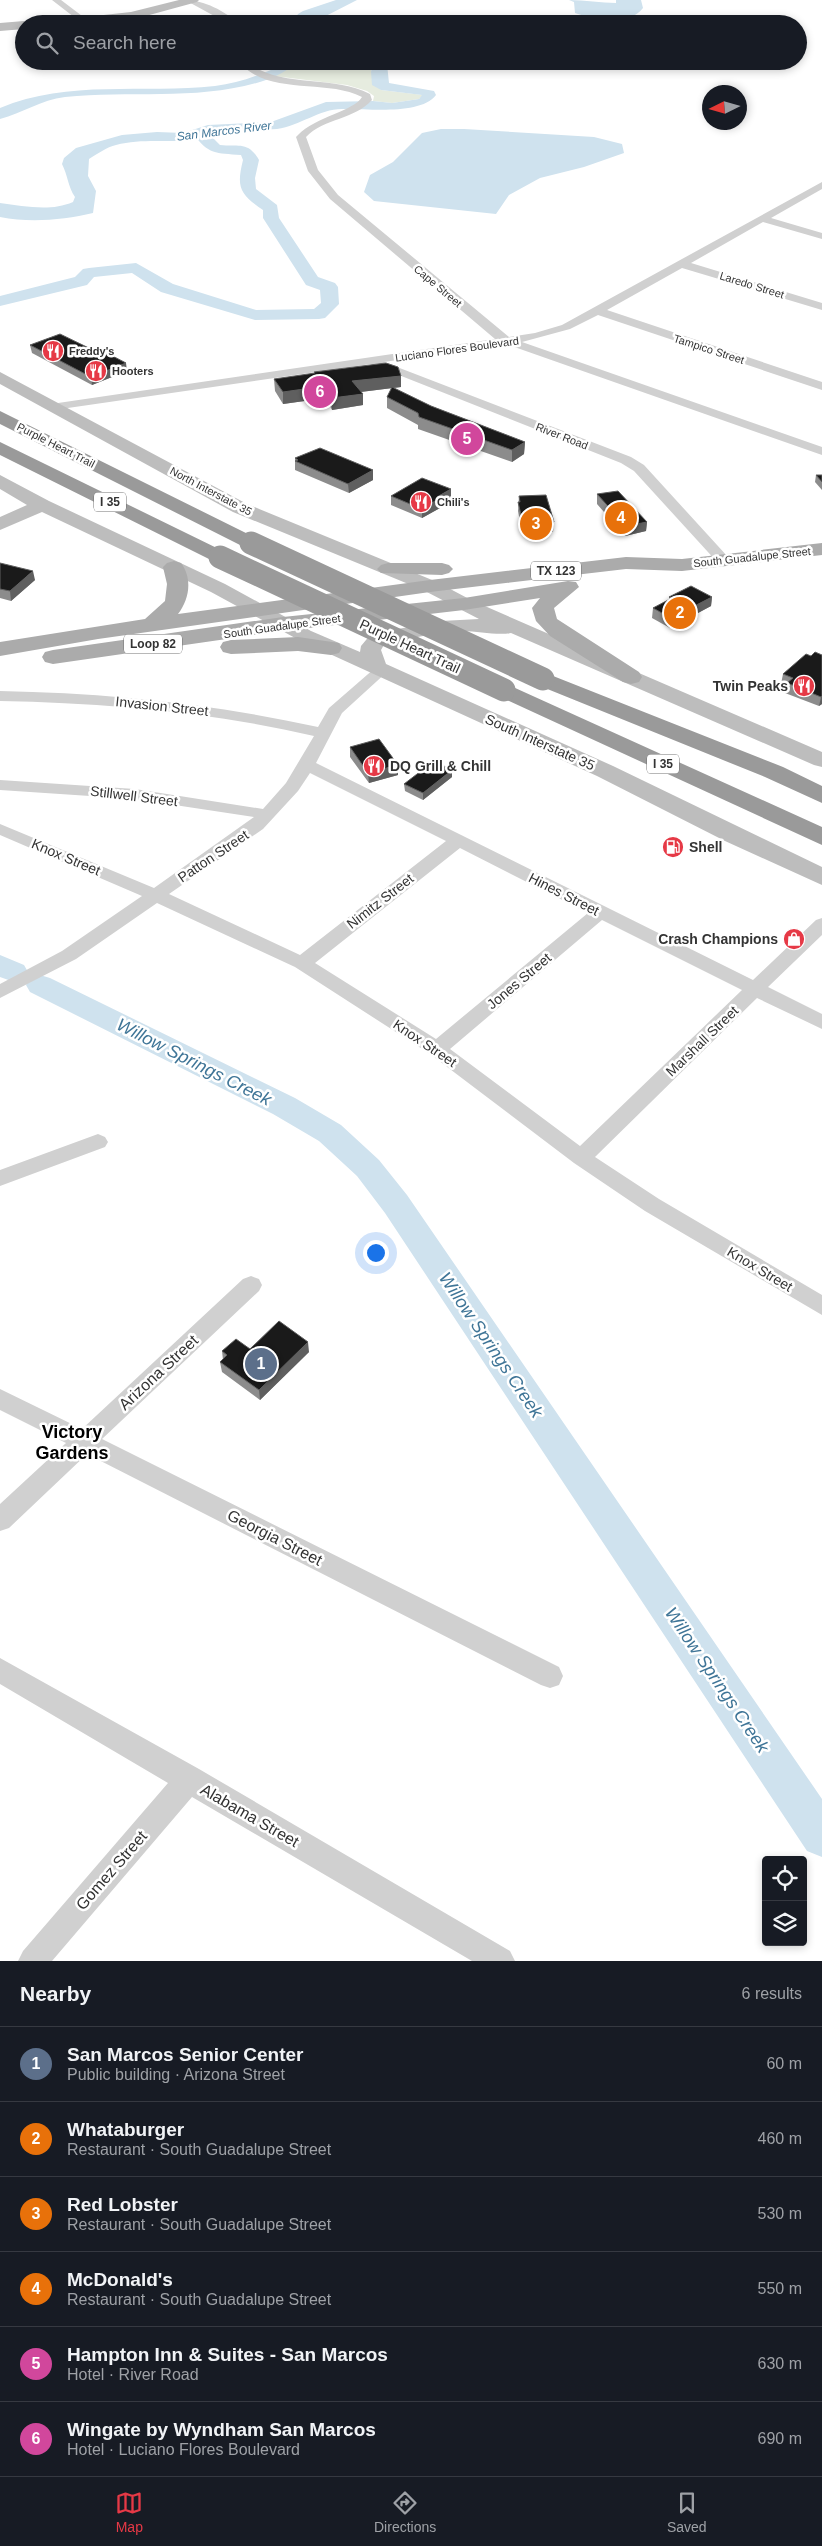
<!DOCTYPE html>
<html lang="en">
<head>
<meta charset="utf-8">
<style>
	body { margin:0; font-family:Helvetica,sans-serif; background:#242831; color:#f1f3f6 }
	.controls { position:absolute; right:15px; bottom:15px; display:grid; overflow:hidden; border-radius:5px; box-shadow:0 2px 8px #0003 }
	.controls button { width:45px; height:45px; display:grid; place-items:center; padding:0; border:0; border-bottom:1px solid #363941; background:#171b24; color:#f1f3f6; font:25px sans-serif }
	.compass { position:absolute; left:702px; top:85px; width:45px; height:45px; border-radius:50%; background:#171b24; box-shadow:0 2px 8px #0003; rotate:265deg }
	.you { position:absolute; left:375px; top:1252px; width:18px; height:18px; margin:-12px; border:4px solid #fff; border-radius:50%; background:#1a73e8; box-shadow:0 0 0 8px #1a73e833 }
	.badge { display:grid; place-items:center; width:32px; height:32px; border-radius:50%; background:#e63946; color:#fff; font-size:16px; font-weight:700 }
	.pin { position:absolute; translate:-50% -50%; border:2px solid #fff; box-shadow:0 1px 5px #0006 }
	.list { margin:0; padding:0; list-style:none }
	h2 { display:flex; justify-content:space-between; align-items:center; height:65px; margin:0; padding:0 20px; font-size:21px }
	h2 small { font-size:16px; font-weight:400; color:#9ea1a6 }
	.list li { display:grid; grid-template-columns:32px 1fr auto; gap:15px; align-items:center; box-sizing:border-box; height:75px; padding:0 20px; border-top:1px solid #363941 }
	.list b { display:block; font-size:19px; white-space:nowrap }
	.list p { margin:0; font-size:16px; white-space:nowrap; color:#9ea1a6 }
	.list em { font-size:16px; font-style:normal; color:#9ea1a6 }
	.icon { flex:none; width:28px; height:28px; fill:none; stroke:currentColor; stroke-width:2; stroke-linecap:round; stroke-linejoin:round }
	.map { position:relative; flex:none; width:822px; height:1961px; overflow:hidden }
	.search { position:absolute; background:#171b24; box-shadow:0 2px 8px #0003; left:15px; right:15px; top:15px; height:55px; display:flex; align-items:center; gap:12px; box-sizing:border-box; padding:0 18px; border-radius:28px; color:#9ea1a6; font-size:19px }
	.sheet { height:515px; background:#171b24 }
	nav { display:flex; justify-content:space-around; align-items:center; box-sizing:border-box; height:70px; border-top:1px solid #363941; background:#171b24; font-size:14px; color:#9ea1a6 }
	nav a { display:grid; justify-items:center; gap:2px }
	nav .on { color:#e63946 }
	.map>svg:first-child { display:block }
	.green { fill:#e6ecdf }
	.water { fill:#cfe2ee }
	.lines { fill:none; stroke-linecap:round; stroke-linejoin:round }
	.river { fill:#cfe2ee; fill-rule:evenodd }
	.street { fill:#d0d0d0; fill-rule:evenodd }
	.secondary { fill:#bdbdbd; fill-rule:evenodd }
	.primary { fill:#ababab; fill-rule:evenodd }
	.highway { fill:#9a9a9a; fill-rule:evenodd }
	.highway-bridge { stroke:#9a9a9a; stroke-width:23 }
	.wall { fill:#8c8c8c }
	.shaded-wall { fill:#5f5f5f }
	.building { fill:#1a1a1a; stroke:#5f5f5f }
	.labels { text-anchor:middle; stroke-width:5; stroke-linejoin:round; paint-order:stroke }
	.far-street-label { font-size:11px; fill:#333; stroke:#fff }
	.far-poi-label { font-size:11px; font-weight:bold; fill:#333; stroke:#fff; text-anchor:start }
	.far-water-label { font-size:12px; font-style:italic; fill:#3f7597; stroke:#fff }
	.shield { fill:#fff; stroke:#707070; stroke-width:1 }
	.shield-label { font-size:12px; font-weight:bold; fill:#333 }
	.street-label { font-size:14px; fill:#333; stroke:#fff }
	.poi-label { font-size:14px; font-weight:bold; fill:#333; stroke:#fff; text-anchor:end }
	.near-street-label { font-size:16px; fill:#333; stroke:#fff }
	.near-water-label { font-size:18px; font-style:italic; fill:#3f7597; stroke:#fff }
	.near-neighbourhood-label { font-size:18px; font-weight:bold; fill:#000; stroke:#fff }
</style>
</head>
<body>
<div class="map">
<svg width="822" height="1961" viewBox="0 0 822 1961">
	<rect width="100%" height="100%" fill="#fff"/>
	<!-- green -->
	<path class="green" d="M302,61H373L371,72L381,90L423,95L419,99L392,103L373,101L374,96L367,91L347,85L274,76Z"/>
	<!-- water -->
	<path class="water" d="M336,0H357L318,20L369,24H292L298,14L303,11Z
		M569,0C585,0 601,3 616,3V0H641L643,8C630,26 594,20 575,13L574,2Z
		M291,61H302C291,67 280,75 269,79C203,102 133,90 65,97C41,100 22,113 0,119V108C69,79 143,94 215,86C242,83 267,72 291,61Z
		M373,61H389L387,64L389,83L434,91L436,95C420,116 366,108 342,109C319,109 300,126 277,129C255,131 230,127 209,134C204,136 201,140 195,140C169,143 142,138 116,145C107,147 97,154 89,159L88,176L96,191L93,213C64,220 30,223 0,217V203C24,206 50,212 73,202L75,197C68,187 68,176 62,164L64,158L76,148L122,135L157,132L183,133L208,125L271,122L326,102L373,101L392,103L419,99L422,95L381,90L372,85L371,72Z
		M441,129H464L594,137L622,144L624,153L584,167L540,178L509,195L496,214L374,201L364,192L370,175L393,162L422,133Z"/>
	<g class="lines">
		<!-- river -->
		<path class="river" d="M200,129L205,130L220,145C239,147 248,141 259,160L255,178L256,189L277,205L279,218L318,277L335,283L338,287L339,304L325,318L319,319L255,320L161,292L132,273L94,277L87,285L0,306V296L75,277L83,269L89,268L136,263L173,284L256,310L314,309L321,303L320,290L306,285L263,218V210C240,194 236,188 243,160L241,155C216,153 208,155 193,133Z
			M0,955L24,965L28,972L24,979L14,982L0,977Z
			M40,975L50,978L295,1098L341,1125L379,1160L407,1195L822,1799V1857L807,1851L385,1213L357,1176L319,1141L273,1114L30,992L26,985L30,978Z"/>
		<!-- street -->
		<path class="street" d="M52,0H61L90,22L83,24Z
			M185,0C204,0 225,11 239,24H229Z
			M238,61H247C277,89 331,74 370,94L372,100C354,120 324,118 306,137L318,170L338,195L509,337L535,333L562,325L822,182V189L771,218L822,233V239L763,222L691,263L822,303V310L682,268L607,310L822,382V390L598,315L570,329L522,342L822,447V455L506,344L384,362L631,457L644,465L728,557L730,560L728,563H718L634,471L621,463L371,364L54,410L52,407L58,403L495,339L330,199L308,171L296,137L298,135C315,117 354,111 362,97C324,78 268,97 238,61Z
			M380,666L388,671L342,713L316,763L753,980L816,920L822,918V935L768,987L822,1014V1029L757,998L595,1157L659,1199L822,1295V1315L645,1211L574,1163L430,1054L295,967L157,903L76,959L0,998V984L62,951L142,896L0,835V824L154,888L254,817L135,799L0,790V780L135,789L263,809L286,783L314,736C210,712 106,703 0,701V691C108,693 213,704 318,727L329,708L375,668ZM310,773L446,841L300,955L169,894L263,829L298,791ZM460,848L588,913L436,1039L315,963ZM602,920L742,990L580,1146L450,1049Z
			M98,1134L105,1137L108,1142L105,1147L0,1186V1170Z
			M251,1276L259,1279L262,1285L259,1291L102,1439L559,1667L563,1676L559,1685L550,1688L541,1685L87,1454L9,1528L0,1531V1504L66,1443L0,1410V1389L82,1429L243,1279Z
			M0,1658L199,1769L510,1951L515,1961H472L192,1797L52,1961H18L23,1951L168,1783L0,1684Z"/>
		<!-- secondary -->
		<path class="secondary" d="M179,0H199L197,2L131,20L93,24H52L58,20L131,12Z
			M24,21L29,24H24V29L0,31V23Z
			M0,372L247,504L437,582L471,600L588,651L822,752V767L814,765L511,633C496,636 475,630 459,631C434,633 409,639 385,643L381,650L386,664L613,766L822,867V885L725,841L597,776L297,639L211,592L42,512L0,530V517L27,505L0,489V475L49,501L225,584L311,631L360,652L361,646L371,634L441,621L479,619L423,590L233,512L0,384Z"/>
		<!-- primary -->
		<path class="primary" d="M822,543V555L682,571L626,569L430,592L98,639L0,656V642L145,619L165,601L167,584L163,567L167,563L174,561L181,563C193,579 189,600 178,614L430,580L626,557L682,559Z
			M388,563H442L449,565L453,569L449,573L442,575L381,573L377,569L381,565Z
			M568,581L576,582L579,587L554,608L557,619L639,672L642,677L639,682L631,684L623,682L550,636L536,621L532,608L540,598L464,610L283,631L53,664L45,662L42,657L45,652L53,650L283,617L464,598Z
			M298,637L339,643L342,648L339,653L331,655L298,651L231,654L223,652L220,647L223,642L231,640Z"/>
		<!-- highway -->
		<path class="highway" d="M0,411L258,539L261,543L258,547L251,549L244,547L0,424Z
			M0,442L227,553L230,557L227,561L220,563L213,561L0,455Z
			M543,672L783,767L822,786V803L765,777L535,684L532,679L535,674Z
			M504,683L822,827V845L496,695L493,690L496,685Z"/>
		<!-- highway-bridge -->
		<path class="highway-bridge" d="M251,543L543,679
			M220,557L504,690"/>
	</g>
	<!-- wall -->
	<path class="wall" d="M30,345L127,371L92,385L32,353Z
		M314,372L401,376V387L393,388L431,406L525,442L524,454L512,462L418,429V425L387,408V397L392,388L361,392L363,405L332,410L326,398L283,404L275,391L274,379L314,374Z
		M295,458L373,470V480L349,493L295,470Z
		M816,475H822V490L815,482Z
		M597,494L647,522L646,531L625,536L597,504Z
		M391,496L451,498L440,504V508L422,518L391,505Z
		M519,496L554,522L553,532H522L518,511Z
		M0,563L35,580L11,601L0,598Z
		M669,597H712L711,606L670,628L652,618L653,608L669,600Z
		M822,655V704L819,706L785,693L787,686L781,684L783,674L811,656Z
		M350,747L398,775L369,783L350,757Z
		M452,777L423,800L405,791L404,784Z
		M250,1349L309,1352L260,1400L222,1372L220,1362L223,1360L222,1351Z"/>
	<!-- shaded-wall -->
	<path class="shaded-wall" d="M126,363L127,371L92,385L91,377Z
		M401,376V387L352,393V381Z
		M325,386L326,398L283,404V392Z
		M363,394V405L332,410V398Z
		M525,442L524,454L512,462V450Z
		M373,470V480L349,493L348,484Z
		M451,489V498L440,504V508L422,518V509L437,497Z
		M647,522L646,531L625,536L626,526Z
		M33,571L35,580L11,601L10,591Z
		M712,597L711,606L670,628L671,618Z
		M822,696V704L819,706L821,697Z
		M398,765V775L369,783L368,773Z
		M452,770V777L423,800V793Z
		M308,1342L309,1352L260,1400L259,1390Z"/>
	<!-- building -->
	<path class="building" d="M60,334L95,351L99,349L126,363L91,377L30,345Z
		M386,363L398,367L401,376L352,381L363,394L332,398L325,386L283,392L274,379L315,373L314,372Z
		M392,387L431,406L525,442L512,450L419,417L418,413L387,397Z
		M320,448L373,470L348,484L295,461L298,460L295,458Z
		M816,475H822V482Z
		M422,478L451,489L437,497L440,498L422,509L391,496Z
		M618,491L647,522L626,526L597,494Z
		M546,495L554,522L523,523L518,502H520L519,496Z
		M0,563L33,571L10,591L0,589Z
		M691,586L712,597L671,618L653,608L672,598L669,597Z
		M815,652L822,655V696L821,697L787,683L793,678L783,674L806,654L811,656Z
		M379,739L398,765L368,773L350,747Z
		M434,761L452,770L423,793L404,784Z
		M279,1321L308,1342L259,1390L220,1362L227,1355L222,1351L236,1339L250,1349Z"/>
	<!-- icons -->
	<defs>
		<g id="restaurant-disc" transform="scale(1.125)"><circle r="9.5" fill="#e63946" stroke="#fff"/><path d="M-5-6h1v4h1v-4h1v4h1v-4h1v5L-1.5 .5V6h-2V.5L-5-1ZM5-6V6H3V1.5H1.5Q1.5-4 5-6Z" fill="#fff"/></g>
		<g id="fuel-disc" transform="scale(1.125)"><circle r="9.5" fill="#e63946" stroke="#fff"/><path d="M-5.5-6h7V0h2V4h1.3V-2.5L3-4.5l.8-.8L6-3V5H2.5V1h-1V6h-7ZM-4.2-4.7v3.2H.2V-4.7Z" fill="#fff"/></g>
		<g id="shop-disc" transform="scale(1.125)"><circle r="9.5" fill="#e63946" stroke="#fff"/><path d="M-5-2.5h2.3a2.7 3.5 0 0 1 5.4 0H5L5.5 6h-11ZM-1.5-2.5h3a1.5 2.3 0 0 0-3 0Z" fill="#fff"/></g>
	</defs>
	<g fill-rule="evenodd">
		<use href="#restaurant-disc" x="53" y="351"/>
		<use href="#restaurant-disc" x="96" y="371"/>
		<use href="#restaurant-disc" x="421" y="502"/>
		<use href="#restaurant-disc" x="804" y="686"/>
		<use href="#restaurant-disc" x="374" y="766"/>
		<use href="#fuel-disc" x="673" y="847"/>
		<use href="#shop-disc" x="794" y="939"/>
	</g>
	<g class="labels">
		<!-- far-street labels -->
		<g class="far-street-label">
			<text transform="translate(752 285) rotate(17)" y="4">Laredo Street</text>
			<text transform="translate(438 286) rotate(40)" y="4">Cape Street</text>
			<text transform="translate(457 349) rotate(-8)" y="4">Luciano Flores Boulevard</text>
			<text transform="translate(709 349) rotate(18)" y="4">Tampico Street</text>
			<text transform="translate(562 436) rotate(21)" y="4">River Road</text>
			<text transform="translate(56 445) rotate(27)" y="4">Purple Heart Trail</text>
			<text transform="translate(211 491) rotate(28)" y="4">North Interstate 35</text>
			<text transform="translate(752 557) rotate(-6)" y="4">South Guadalupe Street</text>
			<text transform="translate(282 626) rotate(-8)" y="4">South Guadalupe Street</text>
		</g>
		<!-- far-poi labels -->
		<g class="far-poi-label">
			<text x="69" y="355">Freddy's</text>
			<text x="112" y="375">Hooters</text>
			<text x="437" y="506">Chili's</text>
		</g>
		<!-- far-water labels -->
		<g class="far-water-label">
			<text transform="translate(224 131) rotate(-7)" y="4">San Marcos River</text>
		</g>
		<!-- shield labels -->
		<g class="shield">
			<rect x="94" y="492.5" width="32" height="19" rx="4"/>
			<rect x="531" y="561.5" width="50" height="19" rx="4"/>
			<rect x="124" y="634.5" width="58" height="19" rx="4"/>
			<rect x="647" y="754.5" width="32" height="19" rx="4"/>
		</g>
		<g class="shield-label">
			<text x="110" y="506">I 35</text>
			<text x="556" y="575">TX 123</text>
			<text x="153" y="648">Loop 82</text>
			<text x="663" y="768">I 35</text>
		</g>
		<!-- street labels -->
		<g class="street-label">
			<text transform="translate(410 646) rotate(25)" y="5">Purple Heart Trail</text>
			<text transform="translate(162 706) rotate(6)" y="5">Invasion Street</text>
			<text transform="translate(540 742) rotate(24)" y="5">South Interstate 35</text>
			<text transform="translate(134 796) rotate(7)" y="5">Stillwell Street</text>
			<text transform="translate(213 856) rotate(-34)" y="5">Patton Street</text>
			<text transform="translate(66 857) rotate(23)" y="5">Knox Street</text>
			<text transform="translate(564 894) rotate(27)" y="5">Hines Street</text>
			<text transform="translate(380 901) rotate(-38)" y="5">Nimitz Street</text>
			<text transform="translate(519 981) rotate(-40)" y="5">Jones Street</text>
			<text transform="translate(702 1041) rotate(-44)" y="5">Marshall Street</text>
			<text transform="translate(425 1043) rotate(34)" y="5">Knox Street</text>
			<text transform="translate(760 1269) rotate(31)" y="5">Knox Street</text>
		</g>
		<!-- poi labels -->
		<g class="poi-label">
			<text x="788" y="691">Twin Peaks</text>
			<text x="390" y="771" text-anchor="start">DQ Grill &amp; Chill</text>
			<text x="689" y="852" text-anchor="start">Shell</text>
			<text x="778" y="944">Crash Champions</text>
		</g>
		<!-- near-street labels -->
		<g class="near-street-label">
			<text transform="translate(158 1372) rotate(-43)" y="6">Arizona Street</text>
			<text transform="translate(275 1537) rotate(27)" y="6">Georgia Street</text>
			<text transform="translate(250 1815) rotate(30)" y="6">Alabama Street</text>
			<text transform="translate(111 1870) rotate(-49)" y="6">Gomez Street</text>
		</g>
		<!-- near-water labels -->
		<g class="near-water-label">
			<text transform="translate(194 1062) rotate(27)" y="6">Willow Springs Creek</text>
			<text transform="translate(491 1345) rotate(56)" y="6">Willow Springs Creek</text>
			<text transform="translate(717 1680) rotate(56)" y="6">Willow Springs Creek</text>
		</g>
		<!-- near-neighbourhood labels -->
		<g class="near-neighbourhood-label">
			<text x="72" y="1438">Victory<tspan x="72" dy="21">Gardens</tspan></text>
		</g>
	</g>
</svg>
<div class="controls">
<button><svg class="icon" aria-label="locate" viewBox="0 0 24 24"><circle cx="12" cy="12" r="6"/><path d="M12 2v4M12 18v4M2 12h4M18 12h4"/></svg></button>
<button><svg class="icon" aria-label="layers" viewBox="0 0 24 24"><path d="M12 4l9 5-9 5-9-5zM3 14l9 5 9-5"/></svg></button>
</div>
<svg class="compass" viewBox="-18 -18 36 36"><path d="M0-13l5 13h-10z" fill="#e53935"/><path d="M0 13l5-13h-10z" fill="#9ea1a6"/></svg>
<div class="you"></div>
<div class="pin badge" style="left:261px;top:1364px;background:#5c6f8a">1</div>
<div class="pin badge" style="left:680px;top:613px;background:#e8710a">2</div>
<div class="pin badge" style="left:536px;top:524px;background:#e8710a">3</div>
<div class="pin badge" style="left:621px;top:518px;background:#e8710a">4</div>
<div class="pin badge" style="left:467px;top:439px;background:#d1479c">5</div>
<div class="pin badge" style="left:320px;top:392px;background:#d1479c">6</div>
<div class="search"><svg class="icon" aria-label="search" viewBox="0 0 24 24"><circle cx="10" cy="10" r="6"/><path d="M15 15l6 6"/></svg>Search here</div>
</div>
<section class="sheet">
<h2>Nearby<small>6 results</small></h2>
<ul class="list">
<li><span class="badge" style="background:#5c6f8a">1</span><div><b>San Marcos Senior Center</b><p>Public building · Arizona Street</p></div><em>60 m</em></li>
<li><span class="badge" style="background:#e8710a">2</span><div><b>Whataburger</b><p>Restaurant · South Guadalupe Street</p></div><em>460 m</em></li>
<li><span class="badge" style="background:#e8710a">3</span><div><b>Red Lobster</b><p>Restaurant · South Guadalupe Street</p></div><em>530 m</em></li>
<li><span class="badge" style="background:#e8710a">4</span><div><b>McDonald's</b><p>Restaurant · South Guadalupe Street</p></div><em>550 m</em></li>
<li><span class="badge" style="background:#d1479c">5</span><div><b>Hampton Inn &amp; Suites - San Marcos</b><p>Hotel · River Road</p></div><em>630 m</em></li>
<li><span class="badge" style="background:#d1479c">6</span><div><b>Wingate by Wyndham San Marcos</b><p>Hotel · Luciano Flores Boulevard</p></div><em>690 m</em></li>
</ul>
</section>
<nav>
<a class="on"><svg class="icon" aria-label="map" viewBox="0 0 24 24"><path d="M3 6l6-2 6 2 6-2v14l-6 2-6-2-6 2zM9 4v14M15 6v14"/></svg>Map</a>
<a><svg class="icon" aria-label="directions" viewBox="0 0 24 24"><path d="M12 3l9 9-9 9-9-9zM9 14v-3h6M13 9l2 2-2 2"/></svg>Directions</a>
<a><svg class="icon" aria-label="saved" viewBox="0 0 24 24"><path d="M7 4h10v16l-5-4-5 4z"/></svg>Saved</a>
</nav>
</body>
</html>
